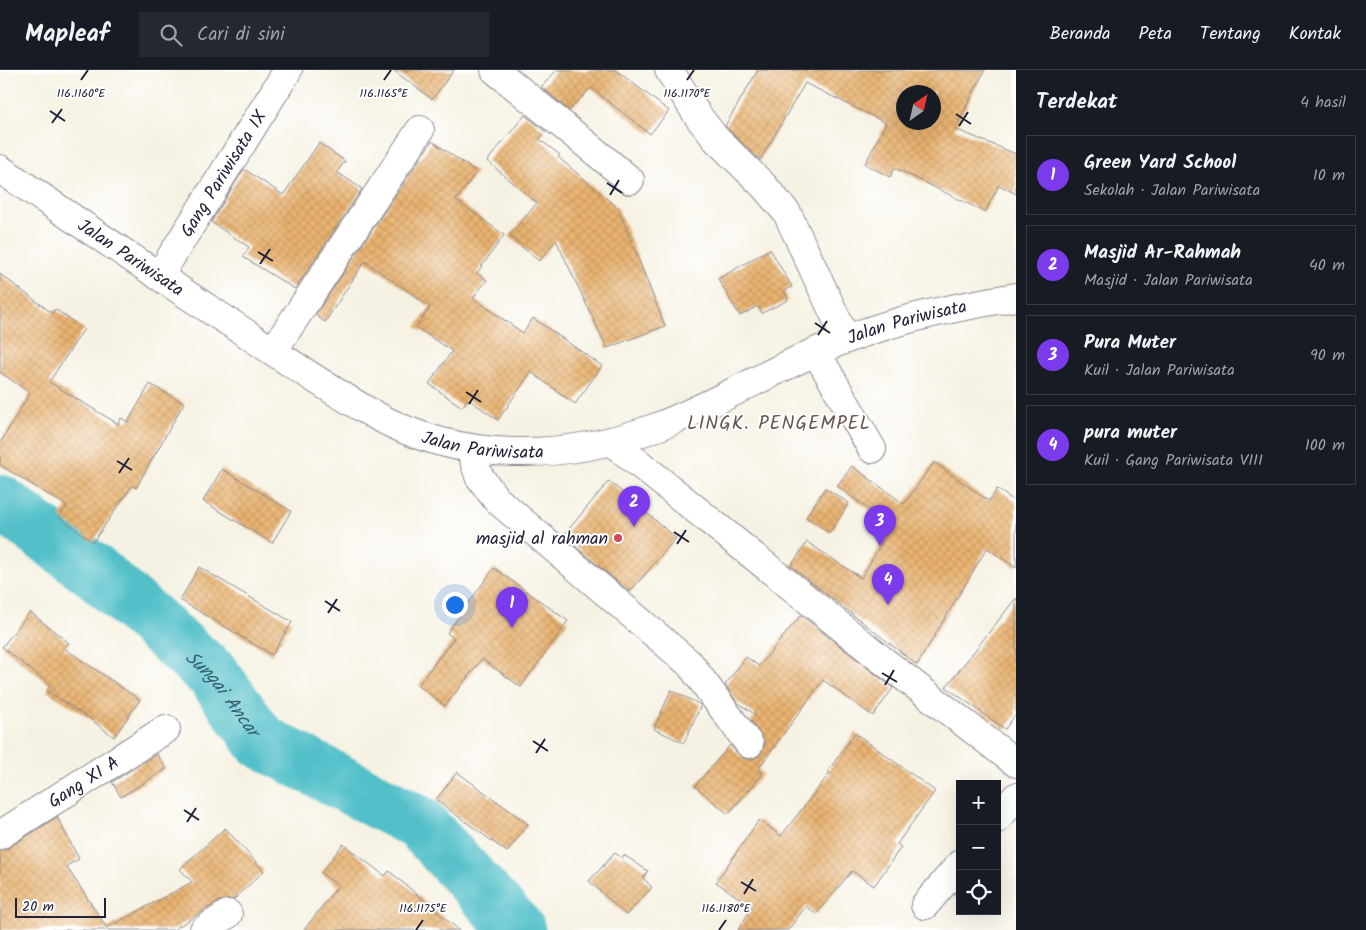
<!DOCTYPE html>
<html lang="id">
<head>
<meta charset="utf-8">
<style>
	body { margin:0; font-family:Kalam,sans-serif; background:#242831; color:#f1f3f6 }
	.controls { position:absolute; right:15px; bottom:15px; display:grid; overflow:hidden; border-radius:0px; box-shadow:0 5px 20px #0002 }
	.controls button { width:45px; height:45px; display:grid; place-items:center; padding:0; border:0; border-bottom:1px solid #363941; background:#171b24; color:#f1f3f6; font:25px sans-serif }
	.compass { position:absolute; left:896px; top:15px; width:45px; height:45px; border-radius:50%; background:#171b24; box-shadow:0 5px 20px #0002; rotate:34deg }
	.scale { position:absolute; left:15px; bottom:12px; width:91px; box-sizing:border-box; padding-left:5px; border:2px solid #22223b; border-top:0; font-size:14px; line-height:18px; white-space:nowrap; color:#22223b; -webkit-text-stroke:4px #fff; paint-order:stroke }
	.you { position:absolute; left:454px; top:534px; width:18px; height:18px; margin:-12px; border:4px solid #fff; border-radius:50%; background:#1a73e8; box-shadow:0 0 0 8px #1a73e833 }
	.badge { display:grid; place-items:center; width:32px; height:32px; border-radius:50%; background:#7c3aed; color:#fff; font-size:16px; font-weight:700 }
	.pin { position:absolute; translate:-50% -41px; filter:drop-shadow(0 1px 2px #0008) }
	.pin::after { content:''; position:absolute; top:26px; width:18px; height:15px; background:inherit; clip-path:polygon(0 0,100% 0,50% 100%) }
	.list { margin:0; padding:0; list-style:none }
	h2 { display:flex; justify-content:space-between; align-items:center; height:65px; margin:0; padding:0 20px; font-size:21px }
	h2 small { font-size:16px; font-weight:400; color:#9ea1a6 }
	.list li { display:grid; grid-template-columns:32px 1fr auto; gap:15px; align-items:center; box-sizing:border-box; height:80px; margin:0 10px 10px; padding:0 10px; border:1px solid #363941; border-radius:0px }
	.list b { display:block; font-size:19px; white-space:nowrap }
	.list p { margin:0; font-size:16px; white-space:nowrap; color:#9ea1a6 }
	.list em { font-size:16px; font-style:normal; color:#9ea1a6 }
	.icon { flex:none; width:28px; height:28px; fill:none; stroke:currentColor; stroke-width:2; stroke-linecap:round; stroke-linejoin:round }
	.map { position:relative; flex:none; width:1016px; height:860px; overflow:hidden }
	header { display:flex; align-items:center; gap:30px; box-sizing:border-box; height:70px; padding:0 25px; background:#171b24; border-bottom:1px solid #363941 }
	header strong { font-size:24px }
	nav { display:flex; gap:28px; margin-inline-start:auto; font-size:18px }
	.search { width:350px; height:45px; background:#242831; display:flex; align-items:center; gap:12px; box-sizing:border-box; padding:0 18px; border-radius:0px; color:#9ea1a6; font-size:19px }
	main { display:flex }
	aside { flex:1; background:#171b24 }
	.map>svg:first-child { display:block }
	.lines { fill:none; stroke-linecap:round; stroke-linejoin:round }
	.river { stroke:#52c0c9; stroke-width:55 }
	.building { fill:url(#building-cross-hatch); fill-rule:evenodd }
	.minor-casing { stroke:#8c8a8f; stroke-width:30 }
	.minor { stroke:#fff; stroke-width:28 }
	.ticks { fill:none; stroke:#22223b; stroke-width:2 }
	.poi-dot { fill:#d1495b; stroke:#fff; stroke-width:2 }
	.labels { text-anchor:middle; stroke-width:4; stroke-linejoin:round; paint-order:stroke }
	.street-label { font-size:18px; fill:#22223b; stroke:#fff }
	.poi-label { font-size:18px; fill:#22223b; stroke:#fff; text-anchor:end }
	.neighbourhood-label { font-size:19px; letter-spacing:1px; fill:#68554e; stroke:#fff }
	.water-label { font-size:19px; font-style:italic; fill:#356174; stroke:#fff }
	.ticks-label { font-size:12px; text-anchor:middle; fill:#22223b; stroke:#fff; stroke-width:4; stroke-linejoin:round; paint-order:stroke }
</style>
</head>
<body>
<header>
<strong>Mapleaf</strong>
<div class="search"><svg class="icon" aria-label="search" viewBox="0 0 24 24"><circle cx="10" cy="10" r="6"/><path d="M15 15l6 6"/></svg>Cari di sini</div>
<nav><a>Beranda</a><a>Peta</a><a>Tentang</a><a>Kontak</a></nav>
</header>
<main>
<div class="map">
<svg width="1016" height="860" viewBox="0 0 1016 860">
	<defs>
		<pattern id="building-cross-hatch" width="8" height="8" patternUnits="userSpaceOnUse" patternTransform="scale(1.25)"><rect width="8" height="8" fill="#e9b370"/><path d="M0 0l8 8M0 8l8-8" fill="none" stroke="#c89a62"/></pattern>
	</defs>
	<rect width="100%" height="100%" fill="#fff"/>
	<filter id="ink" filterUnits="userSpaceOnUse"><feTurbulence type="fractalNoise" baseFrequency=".02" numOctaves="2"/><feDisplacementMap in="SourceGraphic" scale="10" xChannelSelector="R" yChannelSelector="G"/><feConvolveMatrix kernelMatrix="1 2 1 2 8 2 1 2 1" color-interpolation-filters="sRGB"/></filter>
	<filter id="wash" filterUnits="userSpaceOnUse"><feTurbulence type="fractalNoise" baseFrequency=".0096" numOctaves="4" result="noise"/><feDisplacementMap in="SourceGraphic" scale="20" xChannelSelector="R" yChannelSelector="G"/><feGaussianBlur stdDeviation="1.12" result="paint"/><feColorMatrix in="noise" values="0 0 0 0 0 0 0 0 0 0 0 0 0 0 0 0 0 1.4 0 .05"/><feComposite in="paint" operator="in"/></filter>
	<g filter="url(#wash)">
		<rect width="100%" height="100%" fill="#f6f2e3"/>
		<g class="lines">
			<!-- river -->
			<path class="river" id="s1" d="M0,432L98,504L213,605L261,671L419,753L518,860"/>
		</g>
		<g id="blocks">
			<!-- building -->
			<path class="building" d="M393,0H454L432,29Z
				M557,0H616L669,41L650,64L591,18L569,40L541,17Z
				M758,0H985L955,59L1016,84V124L999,115L985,142L895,98L890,107L865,94L886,53L805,13L760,90L725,56ZM904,22H934V52H904Z
				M525,45L546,62L539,69L560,85L558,87L618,138L665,256L607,278L556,170L539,191L509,166L537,133L487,91Z
				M432,71L476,102L456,130L504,165L477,203L487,210L473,228L523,263L533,248L602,296L575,334L531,302L498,350L468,329L462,337L429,314L452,281L416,257L430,237L365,191L325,252L315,245Z
				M319,73L345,91L337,102L362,119L295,219L243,187L249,177L211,152L244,99L283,125Z
				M770,179L792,217L784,221L788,230L762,243L758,236L740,246L718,209Z
				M0,204L52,243L55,239L84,259L49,312L118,354L121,348L128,352L150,314L184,333L136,418L132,416L93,472L59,447L67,436L0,395V373L30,323L0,302Z
				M934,392L989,431L997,419L1016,432V498L987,478L917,595L791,496L807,472L861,508L892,456L837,416L852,396L904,434Z
				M222,399L291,441L272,473L203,431Z
				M609,411L676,468L630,522L563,466Z
				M825,418L849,433L830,463L806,447Z
				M199,497L292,552L272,585L180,530Z
				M494,498L568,551L521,617L482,589L445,636L418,615L454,568L447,563Z
				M1016,528V644L1005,659L946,617Z
				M30,542L69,573L64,578L140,630L114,667L89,648L47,621L50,615L2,577Z
				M801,545L893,618L873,646L823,610L758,699L763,704L728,744L695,716L730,675L742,688L750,690L759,686L763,680L765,673L751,651L756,645L737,632L725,615L746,587L759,596Z
				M671,620L701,635L684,673L654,659Z
				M855,663L935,721L897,774L901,777L874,816L852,801L816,844L806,836L788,860H738L752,837L716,812L759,750L781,766L830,703L828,701Z
				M157,684L166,699L121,727L112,712Z
				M457,702L528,754L507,782L436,730Z
				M57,747L79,789L66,796L107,858L192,812L180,799L225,758L264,801L233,830L219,831L173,860H0V781L8,778Z
				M343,774L385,806L389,801L459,860H304L338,816L321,803Z
				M615,783L622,788L624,785L648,801L643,808L652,817L626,845L589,811Z"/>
		</g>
	</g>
	<g filter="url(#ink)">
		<use href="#blocks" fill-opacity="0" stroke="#8c8a8f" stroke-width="1"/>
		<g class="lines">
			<!-- minor casing -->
			<g class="minor-casing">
				<g id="minor">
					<path d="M495,0L630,110"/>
					<path d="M669,0L698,46L716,69L763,115L787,143L846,269"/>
					<path id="s2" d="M0,99C78,152 156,205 235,256C280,286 326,318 373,344C461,394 564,391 657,357C711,336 762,306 815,282C879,253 947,238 1016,227"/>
					<path id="s3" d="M159,206L288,0"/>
					<path d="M273,281L420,60"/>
					<path d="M816,282L872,379"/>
					<path d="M611,371L881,589L1016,693"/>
					<path d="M470,378L479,406L496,429L690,594L749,674"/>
					<path d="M997,749L1016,727"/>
					<path id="s4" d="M0,765L166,659"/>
					<path d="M925,835L960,794"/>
					<path d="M204,860L228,844"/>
				</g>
			</g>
			<!-- minor -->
			<use href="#minor" class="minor"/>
		</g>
	</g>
	<!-- ticks -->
	<path class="ticks" d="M81,10L88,0M384,10L391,0M687,10L694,0M50,41L65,51M956,44L971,54M52,53L62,39M959,56L968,42M607,113L622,123M610,125L619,110M258,182L273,191M260,194L270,179M815,253L830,263M818,265L827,251M466,322L481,332M469,334L478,320M117,391L132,400M119,403L129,388M674,462L689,472M677,474L686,460M325,531L340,541M328,543L337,529M882,603L897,612M885,615L894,600M533,671L548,681M536,683L545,669M184,740L199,750M187,752L196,738M741,812L756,821M744,824L753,809M416,860L423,850M719,860L726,850"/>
	<!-- markers -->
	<circle class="poi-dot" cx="618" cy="468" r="5"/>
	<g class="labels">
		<!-- street labels -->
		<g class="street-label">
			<text dy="6" stroke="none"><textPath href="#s3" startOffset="121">Gang Pariwisata IX</textPath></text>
			<text dy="6" stroke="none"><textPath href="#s2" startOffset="158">Jalan Pariwisata</textPath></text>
			<text dy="6" stroke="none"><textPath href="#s2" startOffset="1012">Jalan Pariwisata</textPath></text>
			<text dy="6" stroke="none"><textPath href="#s2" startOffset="562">Jalan Pariwisata</textPath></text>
			<text dy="6" stroke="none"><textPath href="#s4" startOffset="99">Gang XI A</textPath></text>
		</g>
		<!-- poi labels -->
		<g class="poi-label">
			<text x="608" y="474">masjid al rahman</text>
		</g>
		<!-- neighbourhood labels -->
		<g class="neighbourhood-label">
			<text x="779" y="359">LINGK. PENGEMPEL</text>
		</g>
		<!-- water labels -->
		<g class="water-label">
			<text dy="7" stroke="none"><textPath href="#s1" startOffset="295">Sungai Ancar</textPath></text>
		</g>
	</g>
	<g class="ticks-label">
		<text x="81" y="27">116.1160°E</text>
		<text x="384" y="27">116.1165°E</text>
		<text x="687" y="27">116.1170°E</text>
		<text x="423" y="842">116.1175°E</text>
		<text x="726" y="842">116.1180°E</text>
	</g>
</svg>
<div class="controls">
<button>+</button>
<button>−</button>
<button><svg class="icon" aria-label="locate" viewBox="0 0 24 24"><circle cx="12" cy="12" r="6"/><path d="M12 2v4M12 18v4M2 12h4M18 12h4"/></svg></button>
</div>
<svg class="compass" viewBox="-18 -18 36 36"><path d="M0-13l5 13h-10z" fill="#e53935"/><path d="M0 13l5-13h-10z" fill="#9ea1a6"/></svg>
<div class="scale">20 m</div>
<div class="you"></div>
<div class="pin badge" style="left:512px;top:558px">1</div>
<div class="pin badge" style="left:634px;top:457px">2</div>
<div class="pin badge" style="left:880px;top:476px">3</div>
<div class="pin badge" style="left:888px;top:535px">4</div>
</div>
<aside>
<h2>Terdekat<small>4 hasil</small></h2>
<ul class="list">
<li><span class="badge">1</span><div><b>Green Yard School</b><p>Sekolah · Jalan Pariwisata</p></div><em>10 m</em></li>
<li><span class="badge">2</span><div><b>Masjid Ar-Rahmah</b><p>Masjid · Jalan Pariwisata</p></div><em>40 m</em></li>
<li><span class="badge">3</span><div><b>Pura Muter</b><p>Kuil · Jalan Pariwisata</p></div><em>90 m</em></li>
<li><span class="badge">4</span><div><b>pura muter</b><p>Kuil · Gang Pariwisata VIII</p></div><em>100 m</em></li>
</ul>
</aside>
</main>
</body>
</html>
